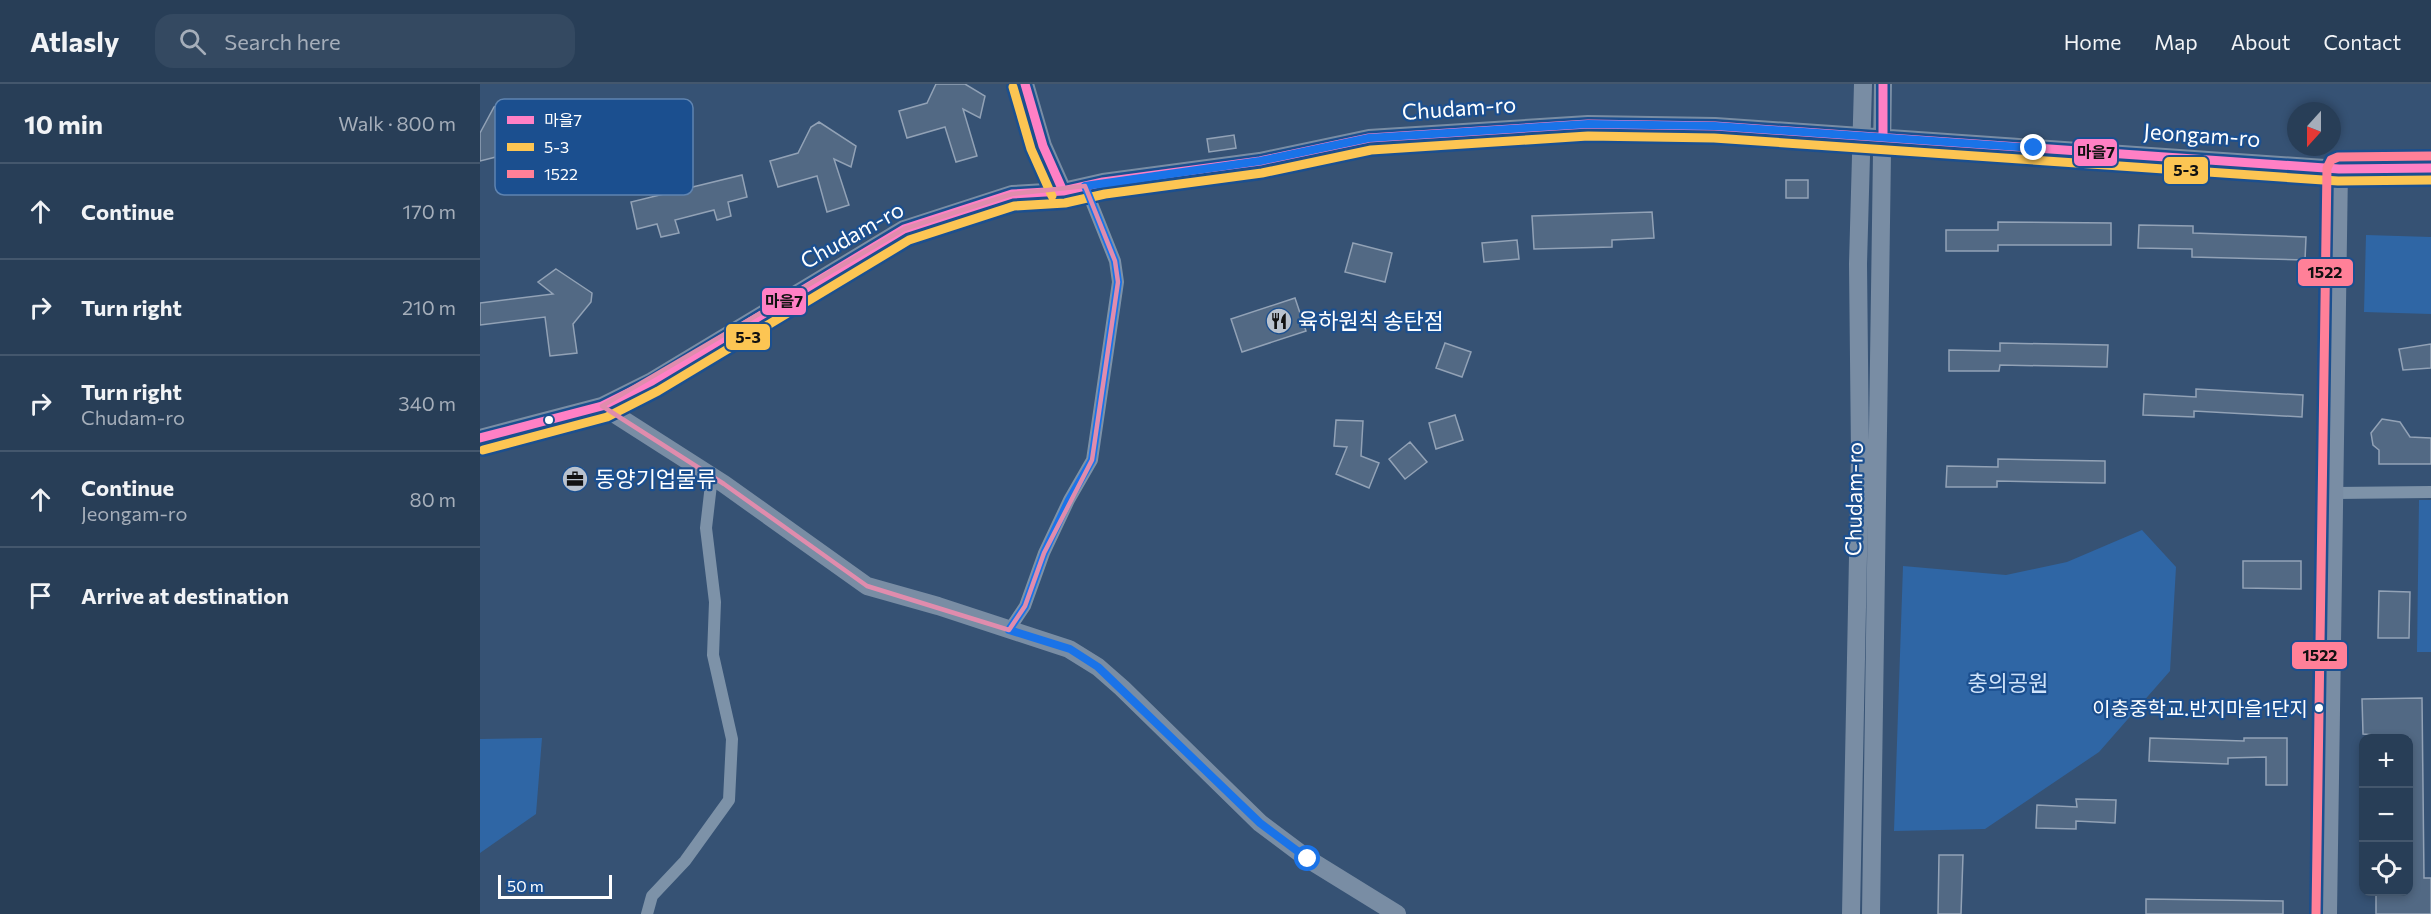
<!DOCTYPE html>
<html lang="en">
<head>
<meta charset="utf-8">
<style>
	body { margin:0; font-family:Commissioner,"Noto Sans KR",sans-serif; background:#344961; color:#f1f3f6 }
	.controls { position:absolute; right:18px; bottom:18px; display:grid; overflow:hidden; border-radius:12px; box-shadow:0 3px 9px #0003 }
	.controls button { width:54px; height:54px; display:grid; place-items:center; padding:0; border:0; border-bottom:2px solid #44576d; background:#283e57; color:#f1f3f6; font:30px sans-serif }
	.compass { position:absolute; left:1807px; top:18px; width:54px; height:54px; border-radius:50%; background:#283e57; box-shadow:0 3px 9px #0003; rotate:201deg }
	.scale { position:absolute; left:18px; bottom:15px; width:114px; box-sizing:border-box; padding-left:6px; border:3px solid #fff; border-top:0; font-size:16px; line-height:21px; white-space:nowrap; color:#fff; -webkit-text-stroke:4px #1b4f8f; paint-order:stroke }
	.stop { position:absolute; width:18px; height:18px; margin:-14px; border:4px solid #1a73e8; border-radius:50%; background:#fff }
	.stop.end { background:#1a73e8; border-color:#fff; box-shadow:0 2px 6px #0008 }
	.list { margin:0; padding:0; list-style:none }
	h2 { display:flex; justify-content:space-between; align-items:center; height:78px; margin:0; padding:0 24px; font-size:26px }
	h2 small { font-size:20px; font-weight:400; color:#a5aeba }
	.list li { display:grid; grid-template-columns:39px 1fr auto; gap:18px; align-items:center; box-sizing:border-box; height:96px; padding:0 24px; border-top:2px solid #44576d }
	.list b { display:block; font-size:22px; white-space:nowrap }
	.list p { margin:0; font-size:20px; white-space:nowrap; color:#a5aeba }
	.list em { font-size:20px; font-style:normal; color:#a5aeba }
	.icon { flex:none; width:33px; height:33px; fill:none; stroke:currentColor; stroke-width:2; stroke-linecap:round; stroke-linejoin:round }
	.map { position:relative; flex:none; width:1951px; height:830px; overflow:hidden }
	header { display:flex; align-items:center; gap:36px; box-sizing:border-box; height:84px; padding:0 30px; background:#283e57; border-bottom:2px solid #44576d }
	header strong { font-size:28px }
	nav { display:flex; gap:33px; margin-inline-start:auto; font-size:21px }
	.search { width:420px; height:54px; background:#344961; display:flex; align-items:center; gap:15px; box-sizing:border-box; padding:0 21px; border-radius:18px; color:#a5aeba; font-size:22px }
	main { display:flex }
	aside { flex:1; background:#283e57 }
	.map>svg:first-child { display:block }
	.green { fill:#2f66a5 }
	.building { fill:#526984; stroke:#92a2b6; stroke-width:1.5 }
	.lines { fill:none; stroke-linecap:round; stroke-linejoin:round }
	.street { stroke:#7d92a8; stroke-width:12 }
	.secondary { stroke:#798da4; stroke-width:18 }
	.bus-1-casing { stroke:#1b4f8f; stroke-width:14 }
	.bus-2-casing { stroke:#1b4f8f; stroke-width:14 }
	.bus-3-casing { stroke:#1b4f8f; stroke-width:14 }
	.bus-1 { stroke:#ff80c5; stroke-width:9 }
	.bus-2 { stroke:#fcc553; stroke-width:9 }
	.bus-3 { stroke:#ff8098; stroke-width:9 }
	.route { stroke:#1a73e8; stroke-width:8 }
	.marked { fill:none; stroke:#e08cad; stroke-width:4.5; stroke-linejoin:round }
	.bus-dot { fill:#fff; stroke:#1b4f8f; stroke-width:2 }
	.labels { text-anchor:middle; stroke-width:4.5; stroke-linejoin:round; paint-order:stroke }
	.bus-label { font-size:20px; fill:#fff; stroke:#1b4f8f; text-anchor:end }
	.street-label { font-size:22px; fill:#fff; stroke:#1b4f8f }
	.poi-label { font-size:22px; fill:#fff; stroke:#1b4f8f; text-anchor:start }
	.park-label { font-size:22px; fill:#cfe3fa; stroke:#1b4f8f }
	.key { fill:#1b4f8f; stroke:#5f84b1; stroke-width:1.5 }
	.key-label { font-size:16px; fill:#fff }
	.line-badge { stroke:#1b4f8f; stroke-width:2 }
	.pale-badge-label { font-size:16px; text-anchor:middle; font-weight:bold; fill:#111 }
</style>
</head>
<body>
<header>
<strong>Atlasly</strong>
<div class="search"><svg class="icon" aria-label="search" viewBox="0 0 24 24"><circle cx="10" cy="10" r="6"/><path d="M15 15l6 6"/></svg>Search here</div>
<nav><a>Home</a><a>Map</a><a>About</a><a>Contact</a></nav>
</header>
<main>
<aside>
<h2>10 min<small>Walk · 800 m</small></h2>
<ul class="list">
<li><svg class="icon" aria-label="ahead" viewBox="0 0 24 24"><path d="M12 20V5M6 11l6-6 6 6"/></svg><div><b>Continue</b></div><em>170 m</em></li>
<li><svg class="icon" aria-label="right" viewBox="0 0 24 24"><path d="M7 20v-9h11M14 6l5 5-5 5"/></svg><div><b>Turn right</b></div><em>210 m</em></li>
<li><svg class="icon" aria-label="right" viewBox="0 0 24 24"><path d="M7 20v-9h11M14 6l5 5-5 5"/></svg><div><b>Turn right</b><p>Chudam-ro</p></div><em>340 m</em></li>
<li><svg class="icon" aria-label="ahead" viewBox="0 0 24 24"><path d="M12 20V5M6 11l6-6 6 6"/></svg><div><b>Continue</b><p>Jeongam-ro</p></div><em>80 m</em></li>
<li><svg class="icon" aria-label="arrive" viewBox="0 0 24 24"><path d="M6 21V4h12l-3 4 3 4H6"/></svg><div><b>Arrive at destination</b></div></li>
</ul>
</aside>
<div class="map">
<svg width="1951" height="830" viewBox="0 0 1951 830">
	<rect width="100%" height="100%" fill="#365274"/>
	<!-- green -->
	<path class="green" d="M1886,151L1951,153V230L1884,228Z
		M1939,416H1951V568H1937Z
		M1662,446L1696,483L1690,587L1619,668L1505,745L1414,747L1423,482L1526,491L1587,478Z
		M62,654L56,730L0,769V655Z"/>
	<!-- building -->
	<path class="building" d="M456,0H485L505,12L500,34L483,25L497,72L476,78L465,43L427,54L419,27L447,19Z
		M22,18L60,41L55,63L38,54L52,101L31,107L20,72L0,77V49L14,23Z
		M339,38L376,62L371,83L354,75L369,121L347,128L337,92L298,103L290,77L318,69L331,43Z
		M754,51L756,64L729,68L727,55Z
		M262,91L267,113L248,118L251,132L237,136L234,126L195,136L199,149L181,153L177,140L157,145L151,118Z
		M1306,96H1328V114H1306Z
		M1172,128L1174,154L1132,156V163L1054,165L1052,132Z
		M1518,138L1631,139V161H1518V167H1466V146H1518Z
		M1659,141L1713,142V149L1826,153L1825,176L1712,173V165L1658,164Z
		M1037,156L1039,175L1004,178L1002,159Z
		M873,159L912,169L905,198L865,188Z
		M76,185L112,209L111,218L93,240L97,269L70,272L65,233L0,241V219L73,210L58,198Z
		M815,214L826,247L762,268L751,235Z
		M965,259L991,268L982,293L956,284Z
		M1520,259L1628,261L1627,283L1520,281L1519,287H1469V266L1520,267Z
		M1951,260V284L1923,286L1919,265Z
		M1716,305L1823,311L1822,333L1714,327V333L1663,331L1664,310L1716,313Z
		M975,331L983,356L956,365L949,339Z
		M1902,335L1920,338L1930,353L1951,354V380H1899V366L1893,361L1891,349Z
		M856,336L883,337L881,372L899,379L889,404L856,390L867,363L854,362Z
		M930,358L947,378L925,395L909,375Z
		M1518,375L1625,377V399L1517,397V403H1466L1467,382L1518,383Z
		M1763,477H1821V505L1763,504Z
		M1899,507L1930,508L1929,554H1898Z
		M1942,614L1944,794H1951V830H1896V807H1929V654L1883,650L1882,615Z
		M1670,654L1764,657V654H1807V701H1786V673L1748,674V680L1669,677Z
		M1596,715L1636,716L1635,739L1596,737V745L1556,744L1557,721L1597,723Z
		M1459,771H1483L1481,830H1458Z
		M1666,815L1803,817V830H1666Z"/>
	<g class="lines">
		<!-- street -->
		<path class="street" d="M1855,409L1951,408
			M529,546L545,522L564,469L589,416L612,376L638,198L635,177L605,102
			M167,830L172,812L205,777L249,716L252,655L233,571L235,518L226,444L232,392"/>
		<!-- secondary -->
		<path class="secondary" d="M545,0L563,62L583,107
			M122,322L244,400L387,502L458,522L589,565L618,583L642,604L780,739L828,775L917,830
			M0,354L122,322L172,297L424,145L532,110L583,107L623,98L780,77L889,54L1108,40L1235,42L1859,85L1951,84
			M1371,830L1380,370L1378,180L1383,0
			M1391,830L1403,0
			M1848,830L1859,85"/>
		<!-- bus-1 casing -->
		<g class="bus-1-casing">
			<path id="bus-1" d="M545,0L563,62L583,107
				M1403,0V53
				M0,354L122,322L172,297L424,145L532,110L583,107L623,98L780,77L889,54L1108,40L1235,42L1859,85L1951,84"/>
		</g>
		<!-- bus-2 casing -->
		<g class="bus-2-casing">
			<path id="bus-2" d="M533,3L551,65L572,112
				M3,366L127,333L178,307L429,156L534,122L585,119L625,110L782,89L891,66L1108,52L1234,54L1858,97L1951,96"/>
		</g>
		<!-- bus-3 casing -->
		<g class="bus-3-casing">
			<path id="bus-3" d="M1836,830L1847,84L1851,76L1858,73L1951,72"/>
		</g>
		<!-- bus-1 -->
		<use href="#bus-1" class="bus-1"/>
		<!-- bus-2 -->
		<use href="#bus-2" class="bus-2"/>
		<!-- bus-3 -->
		<use href="#bus-3" class="bus-3"/>
	</g>
	<g class="lines">
		<!-- route -->
		<path class="route" d="M828,775L780,739L618,583L590,565L529,546L545,522L564,469L589,416L612,376L638,198L635,177L605,102L780,77L889,54L1108,40L1235,42L1554,64"/>
	</g>
	<!-- marked area -->
	<path class="marked" d="M605,102L635,177L638,198L612,376L564,469L545,522L529,546L387,502L244,400L122,322L424,145L532,110Z"/>
	<!-- icons -->
	<defs>
		<g id="restaurant-disc" transform="scale(1.35)"><circle r="9.5" fill="#b9c2ce" stroke="#1b4f8f"/><path d="M-5-6h1v4h1v-4h1v4h1v-4h1v5L-1.5 .5V6h-2V.5L-5-1ZM5-6V6H3V1.5H1.5Q1.5-4 5-6Z" fill="#111"/></g>
		<g id="office-disc" transform="scale(1.35)"><circle r="9.5" fill="#b9c2ce" stroke="#1b4f8f"/><path d="M-6-3h4V-5.5h4V-3h4V5H-6ZM-1-4.5V-3h2v-1.5ZM-6 0V1H6V0Z" fill="#111"/></g>
	</defs>
	<g fill-rule="evenodd">
		<use href="#restaurant-disc" x="799" y="237"/>
		<use href="#office-disc" x="95" y="395"/>
	</g>
	<!-- markers -->
	<g class="bus-dot">
		<circle cx="69" cy="336" r="5"/>
		<circle cx="1839" cy="624" r="5"/>
	</g>
	<g class="labels">
		<!-- bus labels -->
		<g class="bus-label">
			<text x="1828" y="632">이충중학교.반지마을1단지</text>
		</g>
		<!-- street labels -->
		<g class="street-label">
			<text transform="translate(979 24) rotate(-4)" y="8">Chudam-ro</text>
			<text transform="translate(1722 51) rotate(4)" y="8">Jeongam-ro</text>
			<text transform="translate(372 151) rotate(-29)" y="8">Chudam-ro</text>
			<text transform="translate(1374 415) rotate(-89)" y="8">Chudam-ro</text>
		</g>
		<!-- poi labels -->
		<g class="poi-label">
			<text x="818" y="245">육하원칙 송탄점</text>
			<text x="115" y="403">동양기업물류</text>
		</g>
		<!-- park labels -->
		<g class="park-label">
			<text x="1528" y="607">충의공원</text>
		</g>
	</g>
	<!-- legend -->
	<rect x="15" y="15" width="198" height="96" rx="9" class="key"/>
	<rect x="27" y="32" width="27" height="8" fill="#ff80c5"/>
	<rect x="27" y="59" width="27" height="8" fill="#fcc553"/>
	<rect x="27" y="86" width="27" height="8" fill="#ff8098"/>
	<g class="key-label">
		<text x="64" y="42">마을7</text>
		<text x="64" y="69">5-3</text>
		<text x="64" y="96">1522</text>
	</g>
	<g class="line-badge">
		<rect x="1593" y="54" width="45" height="29" rx="6" fill="#ff80c5"/>
		<rect x="1683" y="72" width="46" height="29" rx="6" fill="#fcc553"/>
		<rect x="1817" y="174" width="57" height="29" rx="6" fill="#ff8098"/>
		<rect x="281" y="203" width="46" height="29" rx="6" fill="#ff80c5"/>
		<rect x="245" y="239" width="46" height="28" rx="6" fill="#fcc553"/>
		<rect x="1811" y="557" width="57" height="29" rx="6" fill="#ff8098"/>
	</g>
	<g class="pale-badge-label">
		<text x="1616" y="74">마을7</text>
		<text x="1706" y="92">5-3</text>
		<text x="1845" y="194">1522</text>
		<text x="304" y="223">마을7</text>
		<text x="268" y="259">5-3</text>
		<text x="1840" y="577">1522</text>
	</g>
</svg>
<div class="controls">
<button>+</button>
<button>−</button>
<button><svg class="icon" aria-label="locate" viewBox="0 0 24 24"><circle cx="12" cy="12" r="6"/><path d="M12 2v4M12 18v4M2 12h4M18 12h4"/></svg></button>
</div>
<svg class="compass" viewBox="-18 -18 36 36"><path d="M0-13l5 13h-10z" fill="#e53935"/><path d="M0 13l5-13h-10z" fill="#a5aeba"/></svg>
<div class="scale">50 m</div>
<div class="stop" style="left:828px;top:775px"></div>
<div class="stop end" style="left:1554px;top:64px"></div>
</div>
</main>
</body>
</html>
